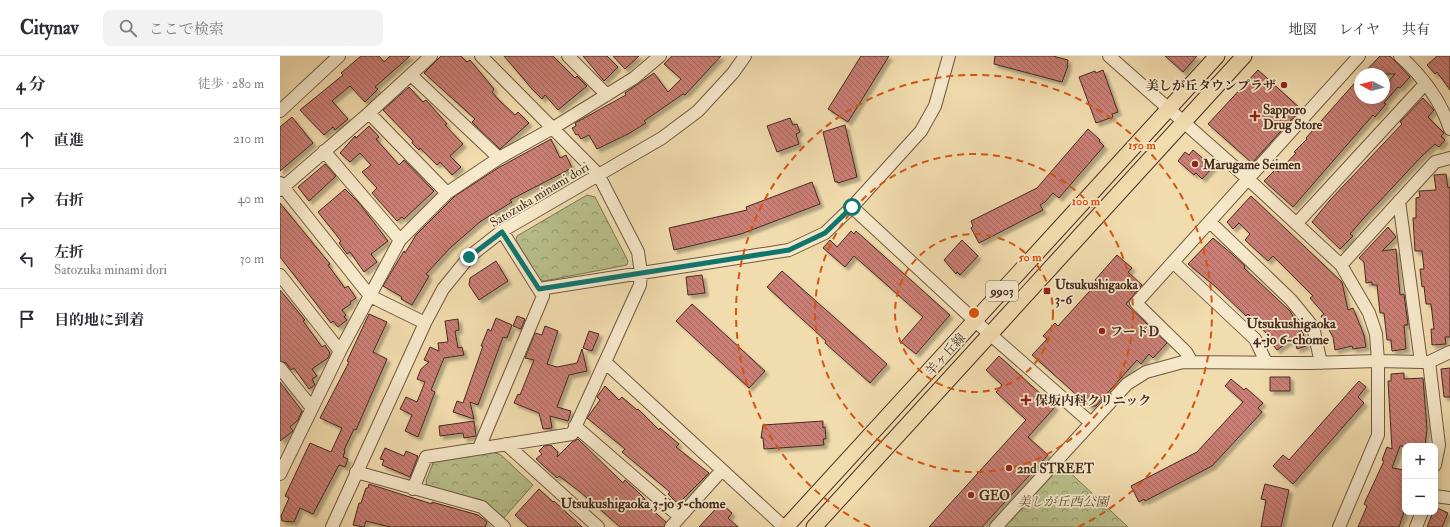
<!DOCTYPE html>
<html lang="ja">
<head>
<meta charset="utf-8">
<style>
	body { margin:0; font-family:"IM FELL Double Pica","Noto Serif JP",serif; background:#f2f2f3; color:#2b2b33 }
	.controls { position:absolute; right:12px; bottom:12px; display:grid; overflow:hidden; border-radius:8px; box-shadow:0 2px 10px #0003 }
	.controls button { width:36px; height:36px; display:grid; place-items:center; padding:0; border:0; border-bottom:1px solid #e1e1e2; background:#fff; color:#2b2b33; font:20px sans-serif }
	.compass { position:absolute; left:1074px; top:12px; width:36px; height:36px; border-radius:50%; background:#fff; box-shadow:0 2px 10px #0003; rotate:277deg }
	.stop { position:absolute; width:12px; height:12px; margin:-9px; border:3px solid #0f766e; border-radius:50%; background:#fff }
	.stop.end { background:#0f766e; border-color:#fff; box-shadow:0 1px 4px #0008 }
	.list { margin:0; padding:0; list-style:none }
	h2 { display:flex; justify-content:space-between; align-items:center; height:52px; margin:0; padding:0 16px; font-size:17px }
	h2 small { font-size:13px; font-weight:400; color:#7c7c81 }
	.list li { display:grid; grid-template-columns:26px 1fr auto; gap:12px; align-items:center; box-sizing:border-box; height:60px; padding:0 16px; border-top:1px solid #e1e1e2 }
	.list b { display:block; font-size:15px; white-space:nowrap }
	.list p { margin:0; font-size:13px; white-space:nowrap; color:#7c7c81 }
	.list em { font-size:13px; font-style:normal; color:#7c7c81 }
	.icon { flex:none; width:22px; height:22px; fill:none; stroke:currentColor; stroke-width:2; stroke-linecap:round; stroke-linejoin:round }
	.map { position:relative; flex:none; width:1170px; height:471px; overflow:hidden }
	header { display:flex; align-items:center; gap:24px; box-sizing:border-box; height:56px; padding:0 20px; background:#fff; border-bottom:1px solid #e1e1e2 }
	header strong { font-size:19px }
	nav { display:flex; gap:22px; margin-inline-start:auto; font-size:14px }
	.search { width:280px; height:36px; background:#f2f2f3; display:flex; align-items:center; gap:10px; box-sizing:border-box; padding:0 14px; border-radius:8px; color:#7c7c81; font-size:15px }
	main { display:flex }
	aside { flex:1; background:#fff }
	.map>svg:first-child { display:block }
	.park { fill:url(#park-crowns); stroke:#7e7656 }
	.building { fill:url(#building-back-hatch); stroke:#452b21; filter:url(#shadow) }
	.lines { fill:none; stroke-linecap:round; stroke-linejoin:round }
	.minor-casing { stroke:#705744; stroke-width:14 }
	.major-casing { stroke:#452b21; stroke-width:17 }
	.minor { stroke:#f6e8ca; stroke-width:12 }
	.major { stroke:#f1dcae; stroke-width:15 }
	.route { stroke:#0f766e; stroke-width:5 }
	.ring { fill:none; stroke:#d8540e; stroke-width:2; stroke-dasharray:7 5 }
	.poi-dot { fill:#8f2418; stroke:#f6e8ca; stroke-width:1.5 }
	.labels { text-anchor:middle; stroke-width:3.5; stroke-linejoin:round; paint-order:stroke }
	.shield { fill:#f6e8ca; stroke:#7a6454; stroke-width:1 }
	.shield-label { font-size:12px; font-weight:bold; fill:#452b21 }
	.poi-label { font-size:13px; font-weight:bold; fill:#452b21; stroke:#f6e8ca; text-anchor:start }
	.street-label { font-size:13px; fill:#452b21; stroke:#f6e8ca }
	.park-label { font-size:13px; font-style:italic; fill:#5c4936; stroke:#f6e8ca }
	.neighbourhood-label { font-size:14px; font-weight:bold; fill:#452b21; stroke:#f6e8ca }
	.centre { fill:#d8540e; stroke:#f6e8ca; stroke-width:2 }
	.ring-label { font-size:12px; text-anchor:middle; font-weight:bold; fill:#d8540e; stroke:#f6e8ca; stroke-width:3.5; stroke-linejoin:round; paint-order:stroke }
</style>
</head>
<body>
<header>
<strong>Citynav</strong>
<div class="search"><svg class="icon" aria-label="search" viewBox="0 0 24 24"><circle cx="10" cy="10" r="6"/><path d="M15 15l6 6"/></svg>ここで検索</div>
<nav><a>地図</a><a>レイヤ</a><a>共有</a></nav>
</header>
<main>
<aside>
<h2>4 分<small>徒歩 · 280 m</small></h2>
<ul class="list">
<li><svg class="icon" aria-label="ahead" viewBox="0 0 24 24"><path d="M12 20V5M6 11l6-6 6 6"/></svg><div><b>直進</b></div><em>210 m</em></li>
<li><svg class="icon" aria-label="right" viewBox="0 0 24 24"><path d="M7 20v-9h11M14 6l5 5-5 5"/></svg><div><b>右折</b></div><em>40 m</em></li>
<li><svg class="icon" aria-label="left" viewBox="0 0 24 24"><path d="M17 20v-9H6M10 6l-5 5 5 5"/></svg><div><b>左折</b><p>Satozuka minami dori</p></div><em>30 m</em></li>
<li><svg class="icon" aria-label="arrive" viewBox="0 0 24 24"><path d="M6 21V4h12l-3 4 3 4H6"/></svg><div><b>目的地に到着</b></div></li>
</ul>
</aside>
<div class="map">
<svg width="1170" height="471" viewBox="0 0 1170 471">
	<defs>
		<pattern id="park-crowns" width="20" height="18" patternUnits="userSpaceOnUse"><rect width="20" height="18" fill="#b8c08b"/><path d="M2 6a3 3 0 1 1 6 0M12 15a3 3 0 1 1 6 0" fill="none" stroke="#979c71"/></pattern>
		<pattern id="building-back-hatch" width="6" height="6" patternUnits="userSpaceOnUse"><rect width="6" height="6" fill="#ca7e74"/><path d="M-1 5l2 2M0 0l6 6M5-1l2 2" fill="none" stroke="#a6675f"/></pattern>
		<filter id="shadow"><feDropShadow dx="3.5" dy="3.5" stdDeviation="1" flood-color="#0004"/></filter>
	</defs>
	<rect width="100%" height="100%" fill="#f1dcae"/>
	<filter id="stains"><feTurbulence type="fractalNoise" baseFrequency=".005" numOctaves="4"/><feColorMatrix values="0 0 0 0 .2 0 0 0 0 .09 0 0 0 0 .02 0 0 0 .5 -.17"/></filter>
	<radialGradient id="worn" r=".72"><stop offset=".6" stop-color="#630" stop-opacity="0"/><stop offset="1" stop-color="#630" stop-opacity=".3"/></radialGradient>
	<!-- park -->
	<path class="park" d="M307,139L315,141L348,205L347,209L264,225L258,222L236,184L237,180Z
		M213,396L221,399L253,429L222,464L202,444L147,431L146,425L153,407L157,404Z
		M782,409L848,471H725Z"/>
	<!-- building -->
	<path class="building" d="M81,0H99L104,6L110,0H130L95,31L98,33L85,46L70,30L52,45L68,63L55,74L53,71L44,79L20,54L63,19L61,17Z
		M161,0H181L187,6L190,4L214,33L212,36L219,44L235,59L238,56L249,67L220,93L192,66L195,63L144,17Z
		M224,0H273L295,22L297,20L307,30L278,54L265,39L262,43L252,33Z
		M303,0H327L338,11L324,25Z
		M333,0H359L345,13Z
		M392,0H441L405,39L403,38L364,65L366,67L348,78L317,93L309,79L301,83L298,78L296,79L292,72L296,70L295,67L346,39L345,37L374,17L388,36L401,23L384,8Z
		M581,0H609L568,66L548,53Z
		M715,0H773L788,4L787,10H788L782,26L714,8Z
		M885,0H917L903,16Z
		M1100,0H1110L1130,21L1120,32L1118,31L1104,47L1106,48L1095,61L1093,59L1013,151L984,125L996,113L998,116L1016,97L1014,96L1027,83L1026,82L1080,21V42H1104V30L1115,18H1083Z
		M1157,0H1170V34L1157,16L1155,18L1147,9Z
		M823,14L838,56L832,58L833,61L816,67L799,21L815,15L816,17Z
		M978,14L1021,53L972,107L928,68Z
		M129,31L143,46L146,44L167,68L165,69L183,88L170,100L181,111L172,119L160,106L157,109L140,92L139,94L132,87L133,85L103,54Z
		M1143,42L1154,54L1148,61L1164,77L1161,80L1165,84L1159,91L1155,88L1141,101L1083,163L1070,178L1073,180L1060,193L1032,166L1050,144L1122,68L1120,66Z
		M12,61L33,87L0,115V71Z
		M510,62L513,69L517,68L520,76L516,78L519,88L497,96L487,70Z
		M565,69L577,121L558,127V126H555L543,76Z
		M89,70L99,81L96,83L119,109L124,104L154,135L124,163L122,161L117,165L92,137L97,132L82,116L91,109L80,97L70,106L60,97L75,80L76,82Z
		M808,73L820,84L819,85L824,90L779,142L773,137L765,146L760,149L763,154L699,187L691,172L693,170L691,165L757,132Z
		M271,83L280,102L286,99L292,112L230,144L232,146L201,165L170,192L146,218L149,220L132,249L121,243L122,241L103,230L124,195L125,197L136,179L175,140L218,112Z
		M913,94L933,111L922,123L916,117L914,119L898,105L905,96L909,99Z
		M45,108L56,120L29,145L18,131Z
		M1166,118L1168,132L1170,131V281H1165L1166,288L1152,289L1151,273H1154L1151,248H1146L1144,230L1142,231L1140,213H1144L1142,195H1135L1133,162H1136V142L1140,141L1139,135L1156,134L1154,119Z
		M532,126L540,148L461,178L394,194L389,172L467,154L466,151Z
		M65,133L79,147L108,185L91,198L97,206L84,216L70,196L67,198L59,187L61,185L38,156Z
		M971,140L1062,226L1068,254L1073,252L1084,279L1086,291L1073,293L1072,290L1055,294L1053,281L1041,260L1044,258L1030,242L1033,240L993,200L988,205L979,197L965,184L970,178L959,167L953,173L947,166Z
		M0,147L50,208L48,209L65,232L68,230L76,242L70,246L71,248L62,254L66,259L64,261L67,264L58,271L53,265L51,267L0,201Z
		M1108,171L1116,181L1102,195L1116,193L1120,239L1124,238L1128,269H1124L1126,293L1112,295L1111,284H1107L1104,257H1100L1097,229H1092V226L1086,227L1084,206L1079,202Z
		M571,175L574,178L576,175L670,259L636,298L621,286L643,261L574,200L565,211L543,192L550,184L557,191Z
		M933,182L953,199L965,210L964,212L1010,255L1023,277L1026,290L1017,293L1014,282L997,294L990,285L992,283L968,258L966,260L936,231L908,208Z
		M682,184L698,200L680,219L677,216L676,218L664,204Z
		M837,199L852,212L848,216L862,229L846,248L887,287L873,302L869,298L861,308L857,304L816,350H809L752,299L767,283L763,280L775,267L778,270L818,226L815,224Z
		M216,205L228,225L199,244L189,229L190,222Z
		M502,215L607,308L590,327L545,287L546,285L487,231Z
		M422,219L425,237L408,239L406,221Z
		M0,234L25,264L23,265L42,291L45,289L50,297L48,302L32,313L37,320L32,323L35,329L29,333L14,312L11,314L6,307L0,305Z
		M412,248L485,315L469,332L396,265Z
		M89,258L107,266L93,296L107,303L76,374L74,373L64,394L65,395L63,401L68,403L65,411L59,409L33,458L20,452L14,466L2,465L1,460L9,442L5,440L30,387L51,396L62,372L40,362L69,306L67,305Z
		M237,260L245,263L241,273L233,270Z
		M216,262L232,269L227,282L223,281L198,349L190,346L194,363L173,356L177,345L183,347L203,290H201L208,273L211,275Z
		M178,263L179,274L175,275L178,292L182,291L184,299L164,302L151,334L155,336L138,381L125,375L132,359L120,353L126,341L137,346L145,326L137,323L141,313L149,306L144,304L150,291L159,295L158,287L168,286L165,265Z
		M265,270L278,275L267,308L277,311L297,307L302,293L307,315L289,319L277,351L291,355L288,365L270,360L272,372L263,373L259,357L234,347L238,338L240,339L254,304L245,302L255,277L262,279Z
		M309,275L319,278L312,295L303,292Z
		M719,300L775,351L748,381L768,399L702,471H649L746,364L716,336L722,329L706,314Z
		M1170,312V341H1164L1161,313Z
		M1124,317V323L1143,322L1147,373L1145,390H1120L1112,412L1125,414V453L1119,471H1078L1087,450L1084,448L1104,405L1102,404L1107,391L1112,393L1108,325H1111V318Z
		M990,321H1010V335H990Z
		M951,323L964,334L966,332L983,347L978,352L982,356L932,410L865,445L864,443L859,446L851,430L917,396L963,346L945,330Z
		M1079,325L1086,331L1078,341L1084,347L1013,428L993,410L1003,399L1009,404Z
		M0,326L22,355L18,364L10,371L13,375L0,385Z
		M325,330L339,344L342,341L357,354L358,353L379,374L380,372L399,388L396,391L429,417L398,448L388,438L390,436L342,396L345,393L307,362L320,344L317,341Z
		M194,365L196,380L184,382L183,377L160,380L159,370Z
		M543,365V372L545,371L546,383H543L544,389L484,393L483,382H481L483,369Z
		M298,383L343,427L345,424L356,434L365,443L362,445L386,466L384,471H340L299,435L279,420L277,422L256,403L262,398L259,395L264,390L271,389L278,396L277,401L292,386Z
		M105,392L124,400L126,395L138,400L130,421L102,409L104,404L100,403Z
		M89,428L152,448V446L198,459L207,466L205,471H110L86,465L84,471L73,469L79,447H81L86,432H88Z
		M985,428L1009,434L1001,471H981L986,444L981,443Z
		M259,433L273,446L274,445L302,471H248L235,459Z
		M441,447L452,457L448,462L458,471H419Z
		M1155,451L1168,457L1162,471H1147L1153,456H1155Z"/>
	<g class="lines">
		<!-- minor casing -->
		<g class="minor-casing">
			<path id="minor" d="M201,0L318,118L358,196L361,217L360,229L325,306L504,471
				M288,0L327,39
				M829,0L968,123L1061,209L1089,257L1096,278L1098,305V379L1059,471
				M1120,0C1142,20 1161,45 1170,73
				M131,19L219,102
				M0,55L59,0
				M89,57L167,137
				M44,95L120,184
				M0,127L90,240L145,267
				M0,134L89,57L151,0
				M1119,145L1141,306
				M572,151L695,265L811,367
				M930,166L1011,244L1033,271L1041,307
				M1017,167L1145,28
				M894,207L975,283L986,306
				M1061,209L1155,106L1170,102
				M0,219L60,295
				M259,233L509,194L545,177L572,151L641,75L655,50L669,0
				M912,306L906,296L856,247L1079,0
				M1149,306L1159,389L1155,409
				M0,312L32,352
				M295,370L400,461
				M226,388L318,471
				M199,392L263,240L222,175
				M76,416L202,451L224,471
				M0,418L60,295L120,184L167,137L219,102L273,72L354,22L380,0
				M133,433L146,401L292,378L325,306
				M1155,440L1170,442
				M52,471L145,267L163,233L189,201L222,175L382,82L418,55L453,17L465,0
				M391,471L442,414
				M716,471L847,328L866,316L903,306L1030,307L1098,305L1141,306H1149L1170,296
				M1136,471L1142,456"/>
		</g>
		<!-- major casing -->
		<g class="major-casing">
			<path id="major" d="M506,471L937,0
				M534,471L964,0"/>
		</g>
		<!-- minor -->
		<use href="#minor" class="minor"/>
		<!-- major -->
		<use href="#major" class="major"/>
	</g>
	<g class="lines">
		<!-- route -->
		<path class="route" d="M189,201L222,176L259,233L509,194L545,177L572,151"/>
	</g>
	<!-- distance rings -->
	<g class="ring">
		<circle cx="694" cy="257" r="79"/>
		<circle cx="694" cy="257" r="159"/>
		<path d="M590 471A238 238 0 1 1 798 471"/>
	</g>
	<!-- markers -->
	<g class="poi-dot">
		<circle cx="1004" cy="29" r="4"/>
		<path d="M973 54h4v4h4v4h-4v4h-4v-4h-4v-4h4z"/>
		<circle cx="915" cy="108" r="4"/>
		<rect x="763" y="231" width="8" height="8" rx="2"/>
		<circle cx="822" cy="275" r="4"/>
		<path d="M744 338h4v4h4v4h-4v4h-4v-4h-4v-4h4z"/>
		<circle cx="729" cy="412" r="4"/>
		<circle cx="691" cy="439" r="4"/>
	</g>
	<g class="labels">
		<!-- shield labels -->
		<rect class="shield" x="706" y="225" width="32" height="20" rx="3"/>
		<g class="shield-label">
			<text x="722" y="239">9903</text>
		</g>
		<!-- poi labels -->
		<g class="poi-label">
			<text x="996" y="34" text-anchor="end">美しが丘タウンプラザ</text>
			<text x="983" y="58">Sapporo<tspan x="983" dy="15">Drug Store</tspan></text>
			<text x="923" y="113">Marugame Seimen</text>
			<text x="775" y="233">Utsukushigaoka<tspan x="775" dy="15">3-6</tspan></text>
			<text x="830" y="280">フードD</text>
			<text x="755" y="349">保坂内科クリニック</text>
			<text x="737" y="417">2nd STREET</text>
			<text x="699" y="444">GEO</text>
		</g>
		<!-- street labels -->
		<g class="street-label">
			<text transform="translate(259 138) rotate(-31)" y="5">Satozuka minami dori</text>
			<text transform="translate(665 298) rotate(-48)" y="5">羊ヶ丘線</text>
		</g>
		<!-- park labels -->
		<g class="park-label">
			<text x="783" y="450">美しが丘西公園</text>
		</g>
		<!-- neighbourhood labels -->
		<g class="neighbourhood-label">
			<text x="1011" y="272">Utsukushigaoka<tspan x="1011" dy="16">4-jo 6-chome</tspan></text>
			<text x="363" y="452">Utsukushigaoka 3-jo 5-chome</text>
		</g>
	</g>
	<circle cx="694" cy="257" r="6" class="centre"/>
	<g class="ring-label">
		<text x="862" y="93">150 m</text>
		<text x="806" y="149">100 m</text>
		<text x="750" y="205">50 m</text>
	</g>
	<rect width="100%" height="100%" filter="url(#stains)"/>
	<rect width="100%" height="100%" fill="url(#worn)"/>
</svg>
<div class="controls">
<button>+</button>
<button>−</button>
</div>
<svg class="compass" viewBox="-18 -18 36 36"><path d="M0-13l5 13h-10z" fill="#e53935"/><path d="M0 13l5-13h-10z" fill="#7c7c81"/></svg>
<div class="stop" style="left:572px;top:151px"></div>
<div class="stop end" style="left:189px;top:201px"></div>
</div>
</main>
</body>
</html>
